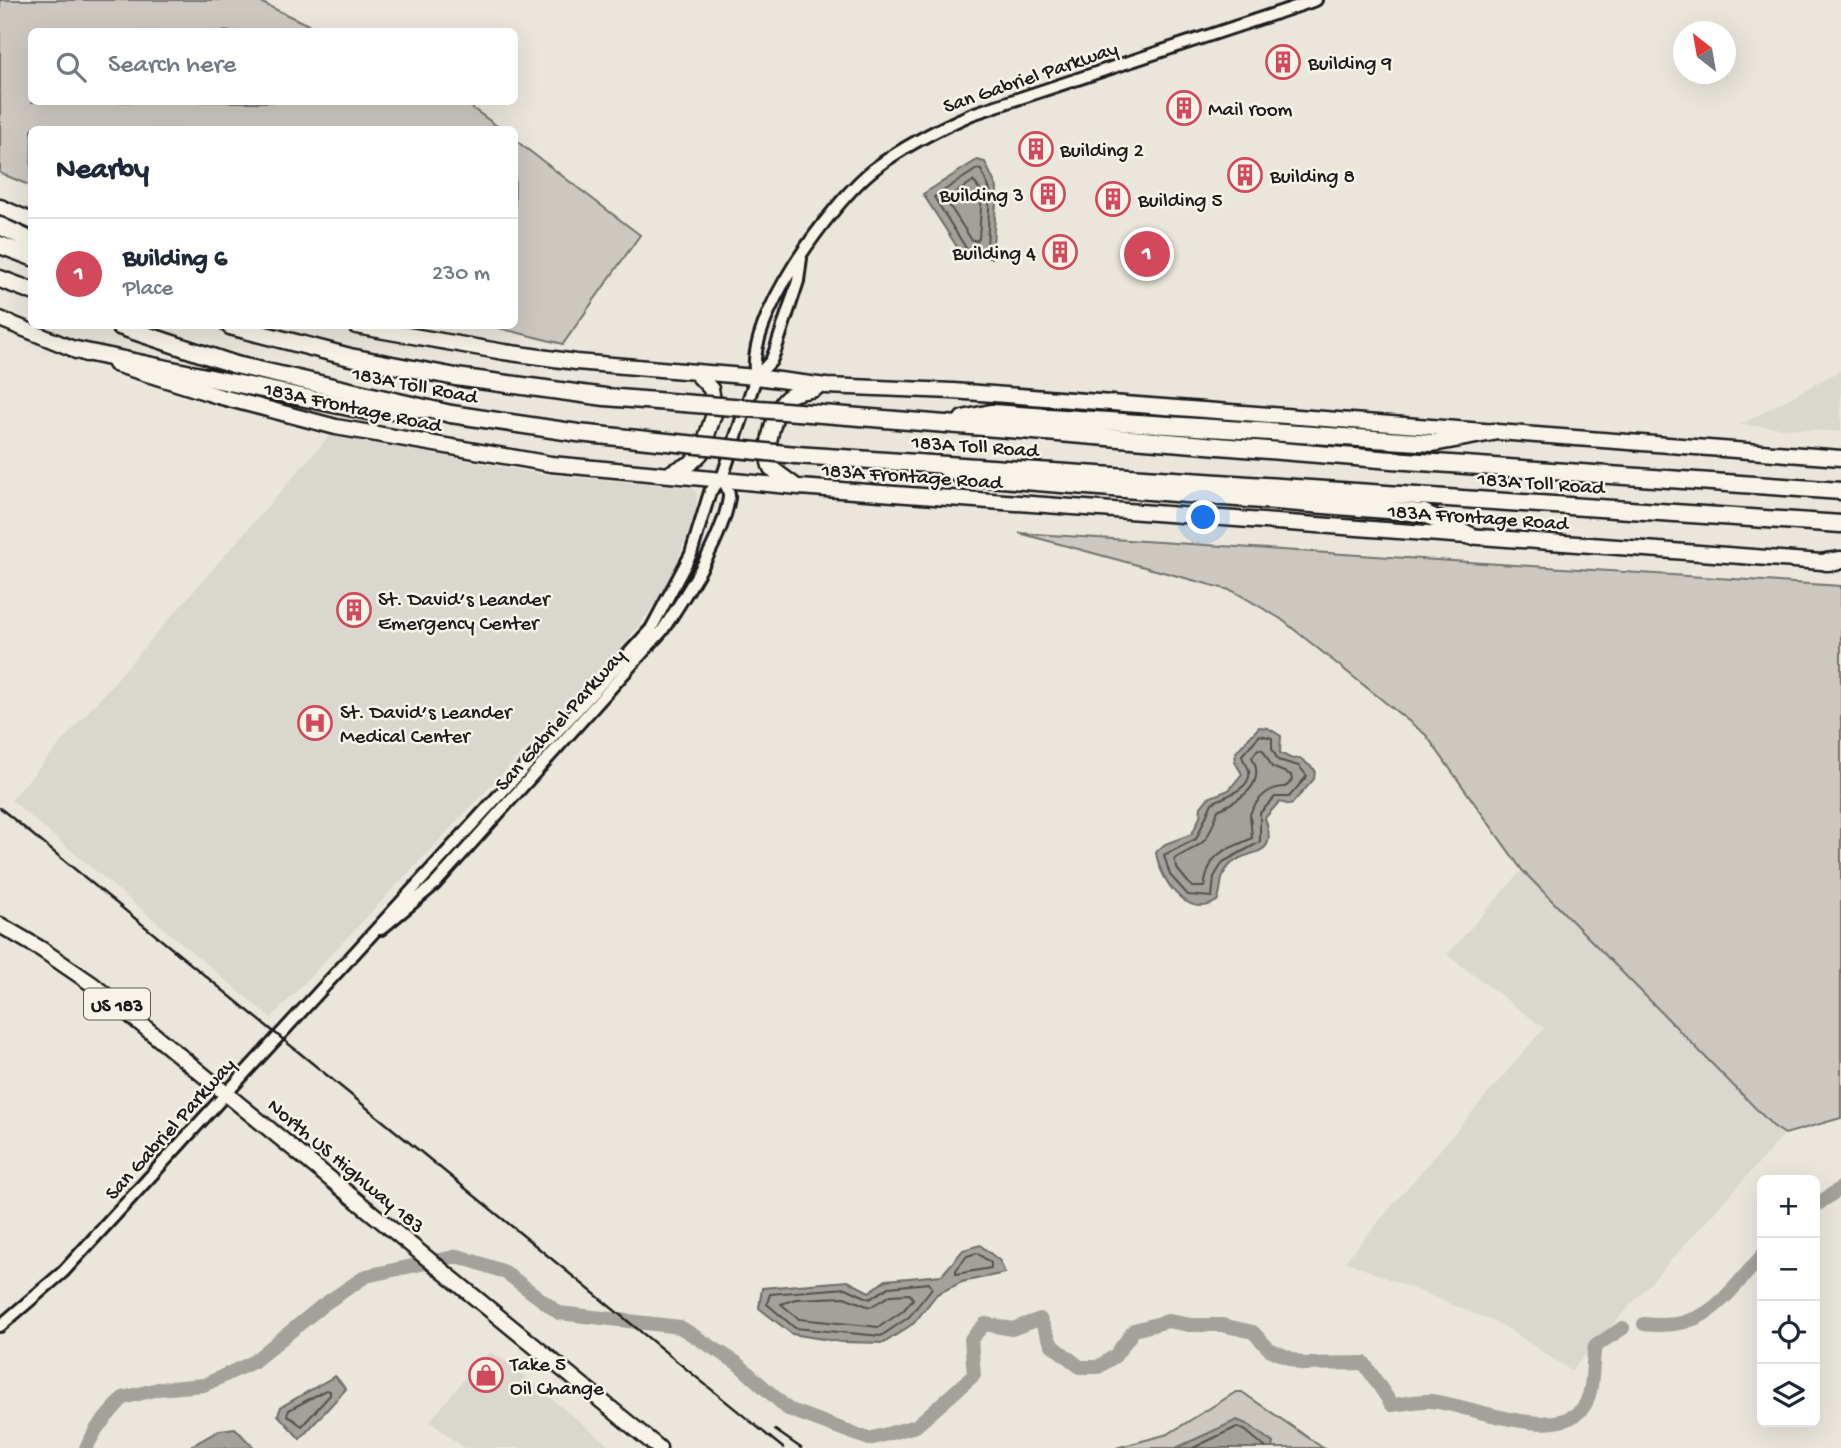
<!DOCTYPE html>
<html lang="en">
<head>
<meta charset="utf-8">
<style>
	body { margin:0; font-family:"Gochi Hand",sans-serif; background:#f2f2f3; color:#1f2937 }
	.controls { position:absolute; right:21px; bottom:21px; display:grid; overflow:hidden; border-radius:10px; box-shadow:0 7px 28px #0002 }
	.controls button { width:63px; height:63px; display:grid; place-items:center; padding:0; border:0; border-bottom:2px solid #e0e1e3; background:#fff; color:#1f2937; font:35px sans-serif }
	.compass { position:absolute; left:1673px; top:21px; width:63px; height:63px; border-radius:50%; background:#fff; box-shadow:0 7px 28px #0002; rotate:329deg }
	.you { position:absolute; left:1204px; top:518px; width:24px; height:24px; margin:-18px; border:5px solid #fff; border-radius:50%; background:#1a73e8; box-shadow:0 0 0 10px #1a73e833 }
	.badge { display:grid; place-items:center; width:46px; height:46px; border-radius:50%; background:#d1495b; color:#fff; font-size:23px; font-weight:700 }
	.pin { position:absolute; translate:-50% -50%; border:4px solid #fff; box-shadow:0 2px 7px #0006 }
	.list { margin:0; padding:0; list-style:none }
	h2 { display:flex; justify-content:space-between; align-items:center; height:91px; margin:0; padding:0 28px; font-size:30px }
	h2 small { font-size:23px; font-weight:400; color:#747a83 }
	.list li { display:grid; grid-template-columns:46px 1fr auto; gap:21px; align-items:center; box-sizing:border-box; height:112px; padding:0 28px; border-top:2px solid #e0e1e3 }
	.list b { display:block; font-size:26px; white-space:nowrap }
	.list p { margin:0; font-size:23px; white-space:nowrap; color:#747a83 }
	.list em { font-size:23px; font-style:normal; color:#747a83 }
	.icon { flex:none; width:38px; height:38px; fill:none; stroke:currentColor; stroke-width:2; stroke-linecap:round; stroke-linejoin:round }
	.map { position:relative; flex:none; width:1841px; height:1448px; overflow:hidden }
	.search { position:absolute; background:#fff; box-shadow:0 7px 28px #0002; left:28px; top:28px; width:490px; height:77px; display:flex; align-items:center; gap:18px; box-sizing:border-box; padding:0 24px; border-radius:10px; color:#747a83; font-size:26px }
	.panel { position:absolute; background:#fff; box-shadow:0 7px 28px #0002; left:28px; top:126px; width:490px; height:203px; border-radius:10px }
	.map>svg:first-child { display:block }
	.built { fill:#dad7ce }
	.green { fill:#ccc8c0; stroke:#74726e; stroke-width:2 }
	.water { fill:#a3a19a; stroke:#6d6c68; stroke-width:2 }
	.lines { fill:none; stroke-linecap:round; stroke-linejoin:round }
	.shore { stroke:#52514e; stroke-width:2 }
	.river { stroke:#a3a19a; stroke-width:14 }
	.minor-casing { stroke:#1c1c1c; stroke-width:16 }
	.major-casing { stroke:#1c1c1c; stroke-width:19 }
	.highway-casing { stroke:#1c1c1c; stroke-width:21 }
	.minor { stroke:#f7f3e8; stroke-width:10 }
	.major { stroke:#f7f3e8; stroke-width:14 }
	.highway { stroke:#f7f3e8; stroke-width:16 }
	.rail { stroke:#1c1c1c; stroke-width:2.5 }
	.highway-bridge-casing { stroke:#1c1c1c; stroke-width:21; stroke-linecap:butt }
	.highway-bridge { stroke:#f7f3e8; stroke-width:16 }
	.labels { text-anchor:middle; stroke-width:5; stroke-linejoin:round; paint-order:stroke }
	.shield { fill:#f7f3e8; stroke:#5e5c59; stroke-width:2 }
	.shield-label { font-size:19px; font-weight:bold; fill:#1c1c1c }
	.poi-label { font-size:21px; fill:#1c1c1c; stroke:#f7f3e8; text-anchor:start }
	.street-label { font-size:21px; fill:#1c1c1c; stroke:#f7f3e8 }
</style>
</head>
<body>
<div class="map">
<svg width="1841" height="1448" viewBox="0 0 1841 1448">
	<rect width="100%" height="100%" fill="#eae6dc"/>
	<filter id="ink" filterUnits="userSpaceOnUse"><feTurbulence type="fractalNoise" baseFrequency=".0143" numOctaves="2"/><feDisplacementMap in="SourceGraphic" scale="14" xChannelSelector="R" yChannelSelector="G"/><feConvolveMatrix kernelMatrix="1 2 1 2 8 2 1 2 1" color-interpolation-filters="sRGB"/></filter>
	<g filter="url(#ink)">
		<!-- built -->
		<path class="built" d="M1841,370V432L1740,425Z
			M330,435L540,474L693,488L697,494L695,517L666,589L624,645L271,1018L11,800Z
			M1522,870L1773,1126L1785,1134L1571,1371L1502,1325L1345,1261L1544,1028L1447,955Z
			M491,1353L504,1360L612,1448H464L430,1421L483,1356Z"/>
		<!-- green -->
		<path class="green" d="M0,0H256L321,31L32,32V102H464L501,129L32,130L31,186L0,173Z
			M515,140L640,235L563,344L491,326H514Z
			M1019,533L1841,586V1118L1785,1134L1773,1126L1522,870L1426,735L1281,619L1233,591Z
			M1236,1392H1242L1323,1448H1116L1168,1434Z"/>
		<!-- water -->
		<path class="water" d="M977,160L985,162L997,188L992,258L963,256L923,194Z
			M1259,727L1268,728L1281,736L1280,753L1292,759L1300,758L1315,770L1314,779L1291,805L1279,802L1265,818C1280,862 1247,846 1229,866C1218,877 1223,889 1217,901C1186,921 1159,877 1156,852L1165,844L1192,834L1200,817L1201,807L1208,798L1229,790L1242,774L1235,762L1236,752Z
			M980,1245L1000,1261L1005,1273L962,1282L937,1294L914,1323L884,1343L841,1342L792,1334L759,1308L762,1288L848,1281L869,1292L886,1280L942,1275L963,1250Z
			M335,1376L346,1389L300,1439L278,1415L281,1407Z
			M1237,1420L1249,1425L1273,1443L1272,1448H1176Z
			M235,1428L254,1448H188L220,1430Z"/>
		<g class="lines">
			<!-- shore -->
			<path class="shore" d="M977,169L981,170L990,190L987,247L984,250L966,248L934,197Z
				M973,181L982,192L979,238L976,241L971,239L946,200Z
				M1260,735L1272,738V749L1278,760L1299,766L1307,776L1289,797H1275L1260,813V842L1223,862L1214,877L1212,897L1188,895L1170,875L1164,855L1196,839L1212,803C1222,797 1253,790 1249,770C1247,763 1243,763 1242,755Z
				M1258,749L1263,750L1272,767L1291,775L1292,780L1286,787C1269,786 1257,799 1250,814L1252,838C1223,853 1211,848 1204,887H1192L1178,870L1174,859C1205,841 1206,847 1218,810C1240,800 1267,785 1252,757Z
				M977,1253L991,1263V1268L956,1274V1270L967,1256Z
				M929,1283L932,1288L909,1317L881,1336L795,1328L767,1304L770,1294L846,1288L870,1299L889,1287Z
				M910,1294L913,1299L903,1311L879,1327L799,1319L781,1304L796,1299L844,1297L870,1307L891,1295Z
				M326,1390L330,1391V1395L302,1426L287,1415L289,1410Z
				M1193,1448L1237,1427L1246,1431L1266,1448"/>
			<!-- river -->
			<path class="river" d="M1815,1206L1841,1188
				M1644,1324C1707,1332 1724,1297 1762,1256
				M86,1448L97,1428L123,1398L158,1389L204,1385L253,1362L323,1305L366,1276L458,1256L505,1272L559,1313L680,1327L737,1363L788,1409L869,1439L916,1426L974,1375L971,1339L985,1324L1012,1329L1040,1319L1052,1345L1080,1367H1098L1115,1356L1134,1330L1168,1321L1190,1325H1222L1253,1332L1269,1349L1303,1364L1364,1363L1392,1405C1404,1404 1418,1400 1430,1401C1468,1404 1551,1443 1582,1409C1595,1394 1591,1365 1595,1346L1623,1328"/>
			<!-- minor casing -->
			<g class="minor-casing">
				<path id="minor" d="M756,377C743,322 832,202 874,169C904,146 938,129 972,114L1316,0
					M381,929L435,884L662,631C685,596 722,541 729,498C730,491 725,484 722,478
					M0,1326L63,1272L651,629L691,554L710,492L722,478L756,377L771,361L775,351L798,281L801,258"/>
			</g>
			<!-- major casing -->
			<g class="major-casing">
				<path id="major" d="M0,207L32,221
					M0,319L86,354
					M356,326L504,352L576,362L756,377L826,386L953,391L1841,458
					M115,364L218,396L336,427L551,464L799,487L1836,563
					M672,472L690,464L701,453L715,411L711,389L695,372
					M794,485L771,468C763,453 774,408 788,397C795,391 806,391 815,389
					M0,925L41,949L92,984L659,1448"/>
			</g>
			<!-- highway casing -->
			<g class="highway-casing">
				<path id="highway" d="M0,226L32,241
					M0,245L32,257
					M0,279L32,291
					M119,326L236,365L451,414
					M230,326L350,357L456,377
					M76,350L368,411L426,409
					M810,413L1392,460L1841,491
					M963,419L991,413L1433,443L1493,432
					M796,455L1841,524
					M943,466L963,476L1424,513L1471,536
					M1826,562L1841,560"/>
			</g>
			<!-- minor -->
			<use href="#minor" class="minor"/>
			<!-- major -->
			<use href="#major" class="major"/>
			<!-- highway -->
			<use href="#highway" class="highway"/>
			<!-- rail -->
			<path class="rail" d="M0,808L783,1448
				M775,1430L801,1448"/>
			<!-- highway-bridge casing -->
			<g class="highway-bridge-casing">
				<path id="highway-bridge" d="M456,377L605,397L810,413
					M451,414L578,433L796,455"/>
			</g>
			<!-- highway-bridge -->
			<use href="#highway-bridge" class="highway-bridge"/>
		</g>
	</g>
	<!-- icons -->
	<defs>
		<g id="building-ring" transform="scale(1.75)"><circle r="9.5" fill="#f7f3e8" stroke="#d1495b" stroke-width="1.5"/><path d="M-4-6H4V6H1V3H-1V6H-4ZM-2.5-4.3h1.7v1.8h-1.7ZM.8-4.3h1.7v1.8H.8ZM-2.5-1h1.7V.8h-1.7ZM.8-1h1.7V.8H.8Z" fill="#d1495b"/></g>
		<g id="hospital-ring" transform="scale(1.75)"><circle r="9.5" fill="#f7f3e8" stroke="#d1495b" stroke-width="1.5"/><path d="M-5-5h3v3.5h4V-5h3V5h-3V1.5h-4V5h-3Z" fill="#d1495b"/></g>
		<g id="shop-ring" transform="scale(1.75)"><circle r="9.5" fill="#f7f3e8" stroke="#d1495b" stroke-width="1.5"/><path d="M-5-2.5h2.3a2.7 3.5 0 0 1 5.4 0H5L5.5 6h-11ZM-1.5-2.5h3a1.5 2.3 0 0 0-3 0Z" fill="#d1495b"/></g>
	</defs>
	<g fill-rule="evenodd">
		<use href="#building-ring" x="1283" y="62"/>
		<use href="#building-ring" x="1184" y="108"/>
		<use href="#building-ring" x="1036" y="149"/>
		<use href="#building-ring" x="1245" y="175"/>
		<use href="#building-ring" x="1048" y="194"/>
		<use href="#building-ring" x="1113" y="199"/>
		<use href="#building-ring" x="1060" y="252"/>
		<use href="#building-ring" x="354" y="610"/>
		<use href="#hospital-ring" x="315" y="723"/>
		<use href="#shop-ring" x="486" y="1375"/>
	</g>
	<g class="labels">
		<!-- shield labels -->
		<rect class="shield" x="84" y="988.5" width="66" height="31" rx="5"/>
		<g class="shield-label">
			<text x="117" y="1011">US 183</text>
		</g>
		<!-- poi labels -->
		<g class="poi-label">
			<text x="1308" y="69">Building 9</text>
			<text x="1208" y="115">Mail room</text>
			<text x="1060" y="156">Building 2</text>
			<text x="1270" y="182">Building 8</text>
			<text x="1024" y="201" text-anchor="end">Building 3</text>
			<text x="1138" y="206">Building 5</text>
			<text x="1036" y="259" text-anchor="end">Building 4</text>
			<text x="378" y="605">St. David’s Leander<tspan x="378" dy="24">Emergency Center</tspan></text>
			<text x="340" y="718">St. David’s Leander<tspan x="340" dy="24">Medical Center</tspan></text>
			<text x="510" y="1370">Take 5<tspan x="510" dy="24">Oil Change</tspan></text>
		</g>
		<!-- street labels -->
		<g class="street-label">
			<text transform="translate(1030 76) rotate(-19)" y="7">San Gabriel Parkway</text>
			<text transform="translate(415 384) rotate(11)" y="7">183A Toll Road</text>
			<text transform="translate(353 406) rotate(12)" y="7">183A Frontage Road</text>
			<text transform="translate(975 445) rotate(4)" y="7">183A Toll Road</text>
			<text transform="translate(912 475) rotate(4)" y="7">183A Frontage Road</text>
			<text transform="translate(1541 482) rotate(4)" y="7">183A Toll Road</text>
			<text transform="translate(1478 516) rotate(4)" y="7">183A Frontage Road</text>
			<text transform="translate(559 719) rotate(-48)" y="7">San Gabriel Parkway</text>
			<text transform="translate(169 1128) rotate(-48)" y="7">San Gabriel Parkway</text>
			<text transform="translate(347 1165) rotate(40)" y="7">North US Highway 183</text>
		</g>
	</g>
</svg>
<div class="controls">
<button>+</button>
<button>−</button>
<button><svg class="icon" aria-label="locate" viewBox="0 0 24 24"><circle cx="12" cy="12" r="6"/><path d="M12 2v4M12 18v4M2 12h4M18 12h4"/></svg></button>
<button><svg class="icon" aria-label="layers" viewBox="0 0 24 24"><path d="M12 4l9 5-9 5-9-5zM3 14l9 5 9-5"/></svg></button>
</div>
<svg class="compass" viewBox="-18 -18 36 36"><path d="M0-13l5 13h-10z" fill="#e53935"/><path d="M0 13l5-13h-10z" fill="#747a83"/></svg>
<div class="you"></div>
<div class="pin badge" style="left:1147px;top:254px">1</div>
<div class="search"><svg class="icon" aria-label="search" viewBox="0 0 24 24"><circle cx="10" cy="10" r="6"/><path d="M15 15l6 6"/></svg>Search here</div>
<section class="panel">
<h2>Nearby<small></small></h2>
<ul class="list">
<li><span class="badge">1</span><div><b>Building 6</b><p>Place</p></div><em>230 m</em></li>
</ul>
</section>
</div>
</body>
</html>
